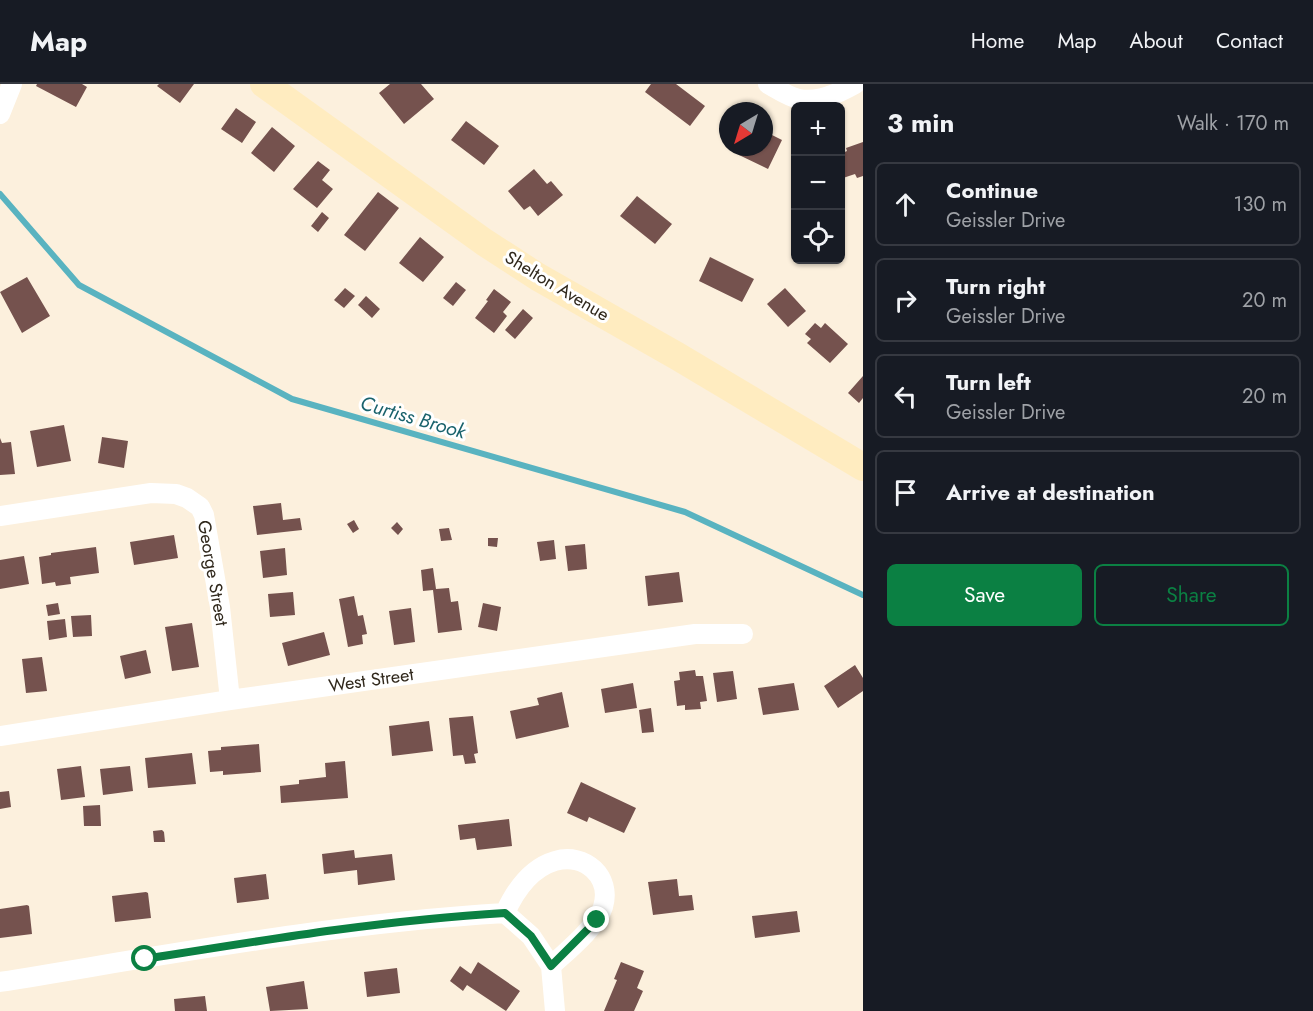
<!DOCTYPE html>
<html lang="en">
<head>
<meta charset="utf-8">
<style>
	body { margin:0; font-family:Jost,sans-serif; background:#20242c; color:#f1f3f6 }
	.controls { position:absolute; right:18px; top:18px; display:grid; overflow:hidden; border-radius:9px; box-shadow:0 2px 4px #0004 }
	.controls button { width:54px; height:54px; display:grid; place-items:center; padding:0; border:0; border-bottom:2px solid #363941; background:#171b24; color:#f1f3f6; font:30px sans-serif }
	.compass { position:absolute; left:719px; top:18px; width:54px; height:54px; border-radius:50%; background:#171b24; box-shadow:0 2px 4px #0004; rotate:218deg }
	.stop { position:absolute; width:18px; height:18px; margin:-14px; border:4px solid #0b8043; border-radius:50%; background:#fff }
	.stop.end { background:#0b8043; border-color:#fff; box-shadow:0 2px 6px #0008 }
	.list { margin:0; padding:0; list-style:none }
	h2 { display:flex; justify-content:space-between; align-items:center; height:78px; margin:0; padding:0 24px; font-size:26px }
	h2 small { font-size:20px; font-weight:400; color:#9ea1a6 }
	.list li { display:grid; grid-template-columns:39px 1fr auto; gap:18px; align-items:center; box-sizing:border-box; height:84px; margin:0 12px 12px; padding:0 12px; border:2px solid #363941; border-radius:9px }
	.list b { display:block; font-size:22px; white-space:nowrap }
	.list p { margin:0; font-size:20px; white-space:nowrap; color:#9ea1a6 }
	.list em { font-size:20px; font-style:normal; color:#9ea1a6 }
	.actions { display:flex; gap:12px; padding:18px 24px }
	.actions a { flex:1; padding:14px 0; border:2px solid #0b8043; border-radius:9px; text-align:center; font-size:21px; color:#0b8043 }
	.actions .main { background:#0b8043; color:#fff }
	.icon { flex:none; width:33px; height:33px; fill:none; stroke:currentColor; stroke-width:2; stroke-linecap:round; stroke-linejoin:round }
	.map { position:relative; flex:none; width:863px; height:927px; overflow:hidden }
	header { display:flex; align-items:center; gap:36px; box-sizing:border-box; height:84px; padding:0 30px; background:#171b24; border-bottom:2px solid #363941 }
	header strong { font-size:28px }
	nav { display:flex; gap:33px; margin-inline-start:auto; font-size:21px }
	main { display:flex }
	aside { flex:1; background:#171b24 }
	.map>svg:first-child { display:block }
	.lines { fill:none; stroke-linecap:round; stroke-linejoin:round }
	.stream { stroke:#59b3c0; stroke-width:6 }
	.building { fill:#75524e }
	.street { stroke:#fff; stroke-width:20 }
	.secondary { stroke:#ffecc0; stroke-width:28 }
	.route { stroke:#0b8043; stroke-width:8 }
	.labels { text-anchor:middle; stroke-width:6; stroke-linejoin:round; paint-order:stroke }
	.street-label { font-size:18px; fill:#30281c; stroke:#fff }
	.water-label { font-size:20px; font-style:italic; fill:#19626c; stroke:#fff }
</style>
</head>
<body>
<header>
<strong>Map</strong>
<nav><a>Home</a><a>Map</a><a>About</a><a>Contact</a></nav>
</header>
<main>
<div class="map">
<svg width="863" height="927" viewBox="0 0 863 927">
	<rect width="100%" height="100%" fill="#fcf0dd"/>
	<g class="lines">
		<!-- stream -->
		<path class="stream" d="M0,110L79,201L292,315L685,428L863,511"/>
	</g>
	<!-- building -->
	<path class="building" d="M37,0H82L87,3L76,23L36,2Z
		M159,0H194L180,19L157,2Z
		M390,0H421L434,15L404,40L379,9Z
		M651,0H676L705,22L690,42L645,8Z
		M236,24L256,38L242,59L221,45Z
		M466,37L499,62L484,81L451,56Z
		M272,43L295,62L274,88L251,69Z
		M764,47L782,56L768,85L739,71L743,63H764Z
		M863,58V92L857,94L855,90L840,95V70L847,67L846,64Z
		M318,77L330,86L322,96L333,105L317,124L293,105Z
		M534,85L547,100L551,97L563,111L538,132L530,122L524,126L508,107Z
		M378,108L399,124L365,167L344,151Z
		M637,112L672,140L655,160L620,132Z
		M322,128L329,134L318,148L311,142Z
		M420,153L444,173L423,198L399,179Z
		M710,173L754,195L742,218L699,197Z
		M27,193L50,232L22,249L0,208Z
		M456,198L466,206L453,222L443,214Z
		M345,204L355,212L344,224L334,216Z
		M785,204L806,227L788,243L767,220Z
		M494,205L511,218L503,228L507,232L494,249L475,234L488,217L486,216Z
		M366,212L380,225L372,234L358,221Z
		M523,225L533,234L515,255L505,246Z
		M815,239L821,244L825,239L848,260L830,279L807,259L811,255L805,250Z
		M863,292V314L859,319L848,309Z
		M64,341L71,377L37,383L30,347Z
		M102,353L128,357L124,384L98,379Z
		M0,354L2,359L11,358L15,390L0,391Z
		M281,419L283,436L300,434L302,446L257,451L253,422Z
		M354,436L359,445L353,449L347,440Z
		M397,438L403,445L398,451L391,444Z
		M449,444L452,456L441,457L439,445Z
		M174,451L178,474L134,481L130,458Z
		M488,454H498L497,463L488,462Z
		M554,456L556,475L540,477L537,458Z
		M585,460L587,485L568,487L565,462Z
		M96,463L99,489L70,493L71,500L56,502L55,498L42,500L39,473L51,471V469Z
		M285,464L287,491L263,494L260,467Z
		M24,472L29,500L0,505V476Z
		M433,484L436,505L449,504L451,518L458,517L462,546L438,549L433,506L423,507L421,486Z
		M679,488L683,518L648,522L645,492Z
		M293,508L295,531L270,533L268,510Z
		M354,512L358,532L363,531L367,550L362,551L363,560L348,563L339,515Z
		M58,519L60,530L48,532L46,521Z
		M483,519L501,523L497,547L478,543Z
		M411,524L415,558L394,561L389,527Z
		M91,531L92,552L73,553L71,532Z
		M65,535L67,553L49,556L47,537Z
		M192,539L199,583L172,587L165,543Z
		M324,548L330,571L288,582L282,559Z
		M146,566L151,589L125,595L120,572Z
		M42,573L47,607L26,609L22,575Z
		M855,581L863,594V607L838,624L824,602Z
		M695,586L696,592H703L707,617L700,618L701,625L685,626V621L677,622L674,597L680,596L679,588Z
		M733,587L737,615L717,618L713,589Z
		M633,599L637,624L605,629L601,605Z
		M794,599L799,626L763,631L758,604Z
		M562,608L569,643L516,655L510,627L539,621L537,614Z
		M651,624L654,648L642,649L639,626Z
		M473,632L478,669L474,670L476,679L465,680L463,671L453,672L449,634Z
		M429,637L433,667L392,672L389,642Z
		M259,660L261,688L223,691V687L210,688L208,667L221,666V663Z
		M192,669L196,700L148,704L145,674Z
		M345,677L348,714L281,719L280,702L299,700V696L326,693L325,679Z
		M81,682L85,713L61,716L57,685Z
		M130,682L133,707L103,711L100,685Z
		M581,698L636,724L624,749L589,733L587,738L567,729Z
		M9,707L11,723L0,725V708Z
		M100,721L101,742H84L83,722Z
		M509,735L512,762L477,766L475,754L460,756L458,741Z
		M162,746L164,748L165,758H154L153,747Z
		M354,766L355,774L392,770L395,796L358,801L357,786L324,790L322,770Z
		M266,790L269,815L237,819L234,794Z
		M677,795L679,812L692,811L694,826L653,831L648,798Z
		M146,808L148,809L151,834L115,838L112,812Z
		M27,821L29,822L32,850L0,854V825Z
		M797,827L800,848L755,854L752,832Z
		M478,878L520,907L506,927L467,901L463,907L450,897L460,882L471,890Z
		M621,878L644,887L637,904L643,907L634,927H604L617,896L614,895Z
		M397,884L400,909L367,913L364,888Z
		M304,897L308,925L270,927L266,903Z
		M205,912L207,927H175L174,915Z"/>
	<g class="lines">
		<!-- street -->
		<path class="street" d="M768,0C777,5 789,13 799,15C818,19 839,9 855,0
			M0,30L12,0
			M0,432L151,409L176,410L187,414L200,423L204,431L220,523L230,616
			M0,652L230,616L695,550H743
			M505,829C515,807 531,784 555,777C585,768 612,793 603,823C597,843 566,868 551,882
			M0,898C167,871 335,839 505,829L531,852L551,882L555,927"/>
		<!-- secondary -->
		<path class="secondary" d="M264,0L484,158L538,193L677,272L863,383"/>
	</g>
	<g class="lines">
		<!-- route -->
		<path class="route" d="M145,875C264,856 384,836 505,829L531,852L551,882L597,836"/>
	</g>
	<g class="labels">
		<!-- street labels -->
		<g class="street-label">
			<text transform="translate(557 202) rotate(31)" y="6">Shelton Avenue</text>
			<text transform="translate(213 489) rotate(80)" y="6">George Street</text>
			<text transform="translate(371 596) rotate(-8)" y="6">West Street</text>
		</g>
		<!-- water labels -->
		<g class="water-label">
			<text transform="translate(413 333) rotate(16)" y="7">Curtiss Brook</text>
		</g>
	</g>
</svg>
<div class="controls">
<button>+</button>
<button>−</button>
<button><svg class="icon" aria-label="locate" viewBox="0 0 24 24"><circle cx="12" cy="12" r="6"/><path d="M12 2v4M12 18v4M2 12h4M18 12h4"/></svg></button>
</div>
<svg class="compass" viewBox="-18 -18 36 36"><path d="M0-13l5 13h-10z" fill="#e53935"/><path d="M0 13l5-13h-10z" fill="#9ea1a6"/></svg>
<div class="stop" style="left:145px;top:875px"></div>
<div class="stop end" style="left:597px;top:836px"></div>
</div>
<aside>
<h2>3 min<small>Walk · 170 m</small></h2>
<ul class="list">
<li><svg class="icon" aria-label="ahead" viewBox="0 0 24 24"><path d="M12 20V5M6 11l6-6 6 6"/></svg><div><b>Continue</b><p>Geissler Drive</p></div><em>130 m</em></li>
<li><svg class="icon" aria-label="right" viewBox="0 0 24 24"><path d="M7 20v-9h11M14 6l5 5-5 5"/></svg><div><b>Turn right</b><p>Geissler Drive</p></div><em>20 m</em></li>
<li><svg class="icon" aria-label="left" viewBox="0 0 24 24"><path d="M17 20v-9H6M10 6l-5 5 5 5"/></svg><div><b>Turn left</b><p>Geissler Drive</p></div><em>20 m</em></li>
<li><svg class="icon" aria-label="arrive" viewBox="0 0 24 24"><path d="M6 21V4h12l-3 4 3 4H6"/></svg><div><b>Arrive at destination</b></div></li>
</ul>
<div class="actions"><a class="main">Save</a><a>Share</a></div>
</aside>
</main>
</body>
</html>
